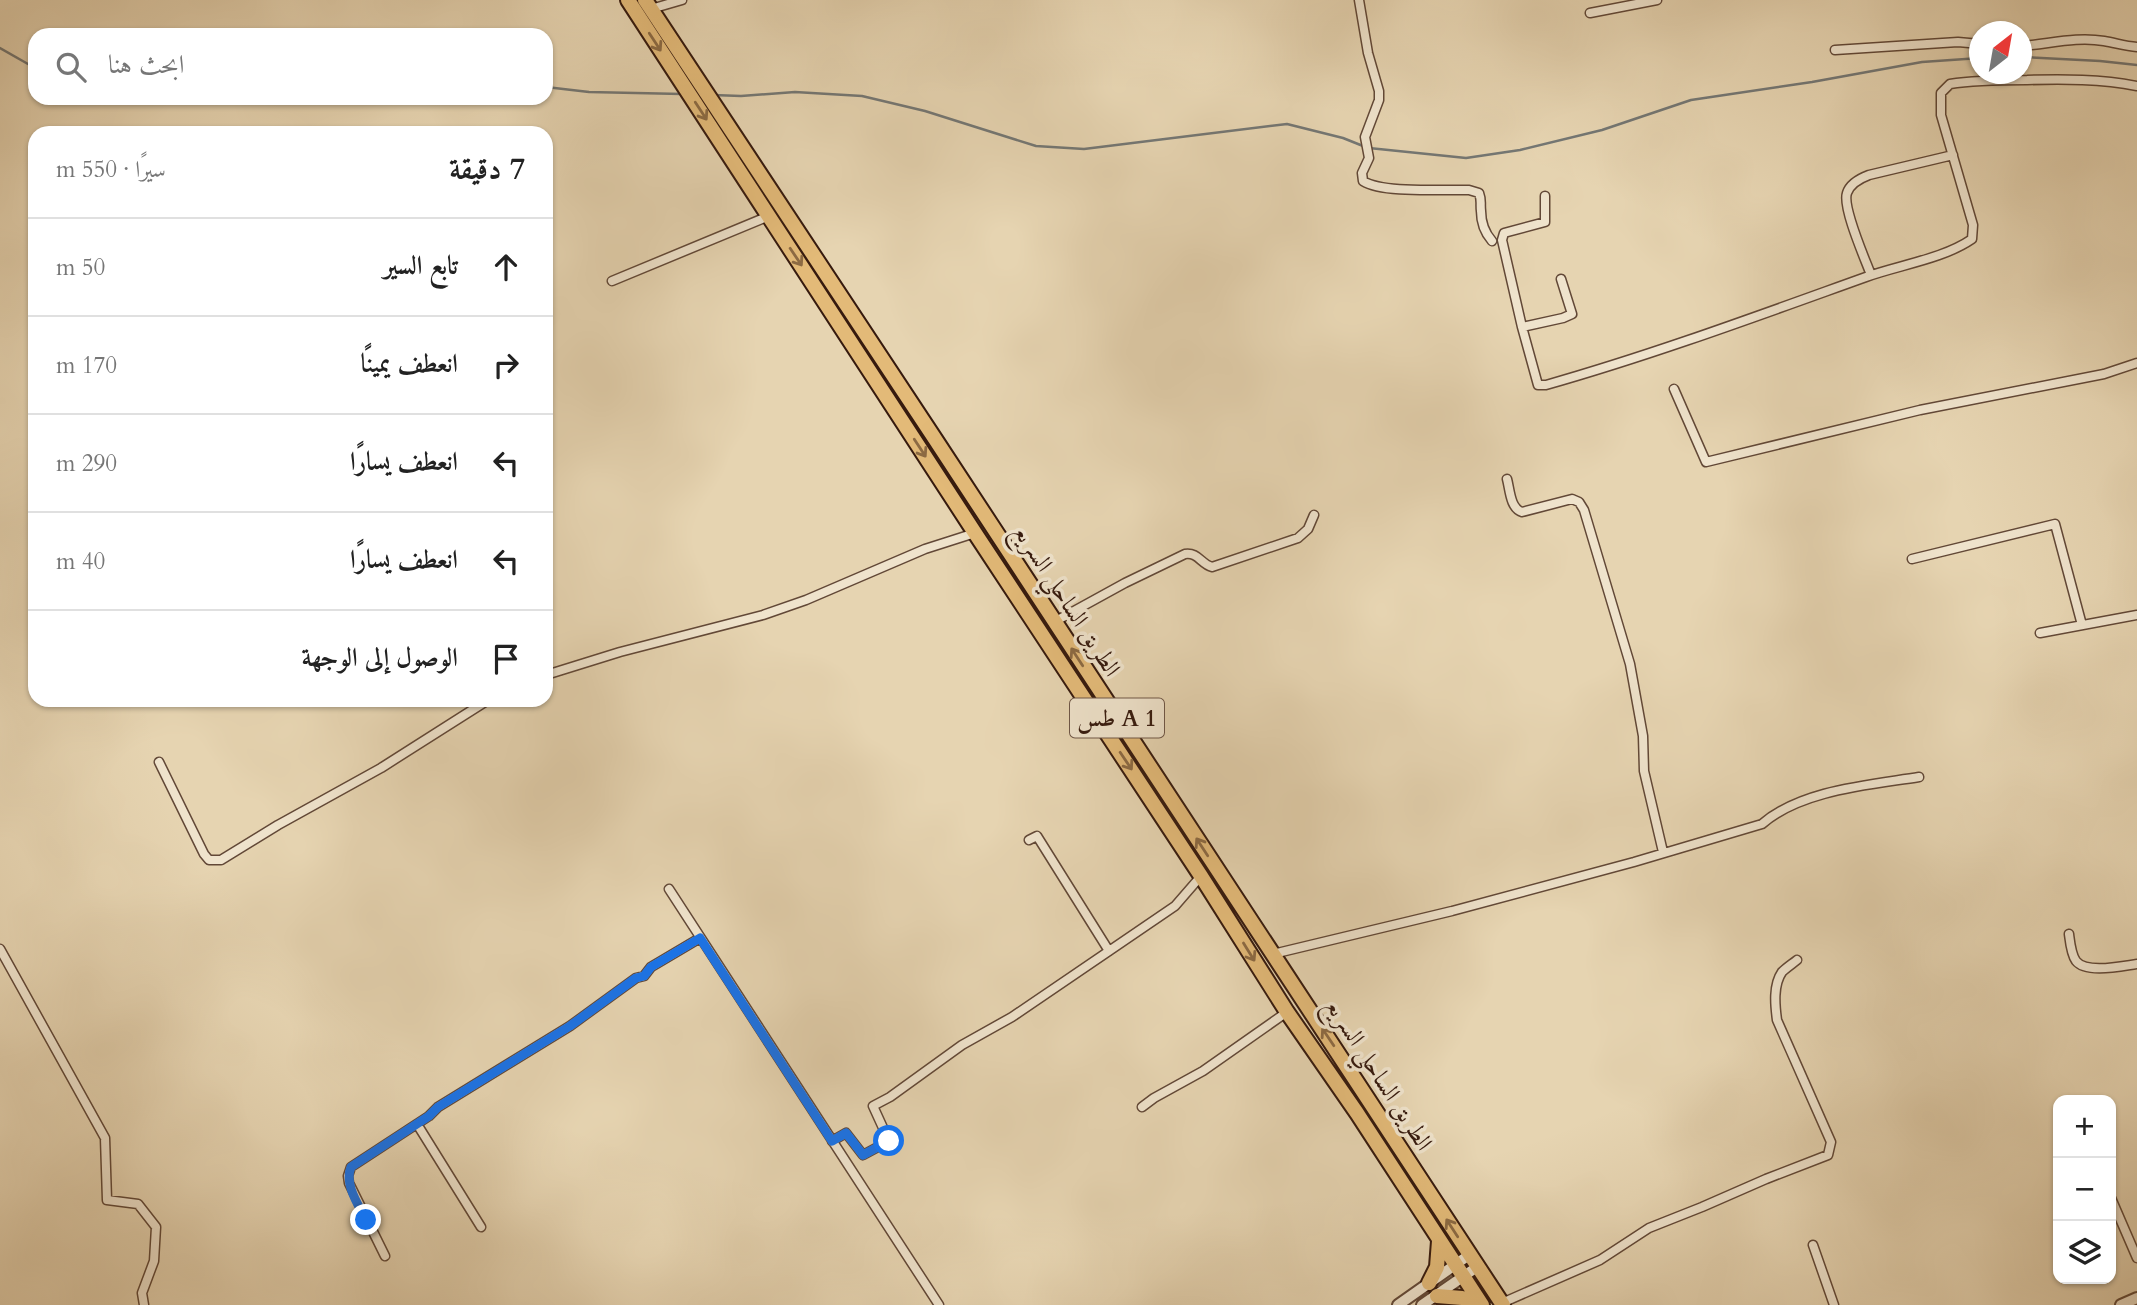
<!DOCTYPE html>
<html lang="ar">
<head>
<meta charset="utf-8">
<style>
	body { margin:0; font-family:Cardo,Amiri,serif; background:#f6f6f6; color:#222; direction:rtl }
	.controls { position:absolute; right:21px; bottom:21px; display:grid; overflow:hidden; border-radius:14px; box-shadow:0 2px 5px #0004 }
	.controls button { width:63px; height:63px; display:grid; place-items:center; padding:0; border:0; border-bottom:2px solid #e0e0e0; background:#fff; color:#222; font:35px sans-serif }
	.compass { position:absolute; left:1969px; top:21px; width:63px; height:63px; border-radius:50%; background:#fff; box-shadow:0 2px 5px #0004; rotate:31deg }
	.stop { position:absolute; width:21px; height:21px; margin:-16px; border:5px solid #1a73e8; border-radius:50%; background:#fff }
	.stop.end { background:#1a73e8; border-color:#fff; box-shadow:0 2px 7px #0008 }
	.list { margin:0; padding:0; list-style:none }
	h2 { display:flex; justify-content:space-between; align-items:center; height:91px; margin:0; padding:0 28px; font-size:30px }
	h2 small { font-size:23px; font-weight:400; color:#767676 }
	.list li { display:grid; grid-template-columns:46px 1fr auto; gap:21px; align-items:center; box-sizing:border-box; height:98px; padding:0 28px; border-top:2px solid #e0e0e0 }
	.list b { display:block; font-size:26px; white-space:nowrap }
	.list em { font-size:23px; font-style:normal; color:#767676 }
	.icon { flex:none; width:38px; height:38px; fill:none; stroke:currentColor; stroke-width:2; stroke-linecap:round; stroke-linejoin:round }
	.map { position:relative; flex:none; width:2137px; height:1305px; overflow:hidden; direction:ltr }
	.search { position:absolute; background:#fff; box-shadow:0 2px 5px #0004; left:28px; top:28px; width:525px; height:77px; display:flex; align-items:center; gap:18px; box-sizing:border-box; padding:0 24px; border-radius:21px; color:#767676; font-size:26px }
	.panel { position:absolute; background:#fff; box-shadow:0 2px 5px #0004; left:28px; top:126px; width:525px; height:581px; border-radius:21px; direction:rtl }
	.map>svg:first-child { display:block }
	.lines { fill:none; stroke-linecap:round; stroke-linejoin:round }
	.stream { stroke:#747774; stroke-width:2.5 }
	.minor-casing { stroke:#624837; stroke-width:11 }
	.tertiary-casing { stroke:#624837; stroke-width:14 }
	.trunk-casing { stroke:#361a0e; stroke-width:18 }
	.minor { stroke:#efe3cc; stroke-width:8 }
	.tertiary { stroke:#efe3cc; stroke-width:10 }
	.trunk { stroke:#e3ba78; stroke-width:14 }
	.oneway { stroke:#8c6a43 }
	.route { stroke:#1a73e8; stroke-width:9 }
	.labels { text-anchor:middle; stroke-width:7; stroke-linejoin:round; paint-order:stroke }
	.shield { fill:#efe3cc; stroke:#6e5647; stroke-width:2 }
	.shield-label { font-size:23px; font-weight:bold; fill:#361a0e }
	.street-label { font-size:24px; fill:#361a0e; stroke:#efe3cc }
</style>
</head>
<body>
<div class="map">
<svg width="2137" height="1305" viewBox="0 0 2137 1305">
	<rect width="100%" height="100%" fill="#e6d4b1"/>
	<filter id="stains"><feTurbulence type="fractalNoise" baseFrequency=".00286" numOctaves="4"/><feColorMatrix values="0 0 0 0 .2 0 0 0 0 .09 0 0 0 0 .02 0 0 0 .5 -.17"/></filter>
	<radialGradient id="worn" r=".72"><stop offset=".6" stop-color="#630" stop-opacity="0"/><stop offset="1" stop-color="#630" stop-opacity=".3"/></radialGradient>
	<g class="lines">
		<!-- stream -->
		<path class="stream" d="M0,48L35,68
			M2022,57L2100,61L2137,65
			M546,87L589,92L682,94
			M713,95L741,96L795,92L862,96L925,111L1036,146L1084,149L1287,124L1343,138L1363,146
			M1369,148L1466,158L1520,150L1602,130L1691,100L1812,82L1922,62L1980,58"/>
		<!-- minor casing -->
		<g class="minor-casing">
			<path id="minor" d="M1359,0L1368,53L1379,91V100L1365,137L1369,158L1362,173L1363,181C1384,194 1443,189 1469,190L1479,193C1482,201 1480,203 1481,211C1481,222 1485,233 1492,241
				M651,9L682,0
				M1590,13L1657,0
				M2022,46C2049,44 2077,36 2104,41C2116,43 2125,46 2137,47
				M1835,50L1958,42L1980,44
				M1871,275C1865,259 1842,207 1847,193C1850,184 1861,178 1869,175L1953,155
				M1561,279L1572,314L1563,318L1522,327L1538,385H1546C1655,354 1760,315 1866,277C1899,265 1943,259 1972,239L1973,225L1941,115V93L1950,84C1975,80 2001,80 2027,80C2064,79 2101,79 2137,86
				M612,281L769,216
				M1522,327L1502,240L1504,233L1545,222V196
				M1674,389L1706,462L1920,410L2104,374L2137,363
				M1507,479C1510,490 1510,508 1522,512L1572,499L1579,502L1584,510L1630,664L1643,736L1644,771L1663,852
				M1912,559L2055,524L2082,625
				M1054,622L1125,583L1185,554C1198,552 1201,564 1212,567L1298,538L1308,529L1314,515
				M2040,633L2137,615
				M546,675L620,652L763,615L806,600L925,549L975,533
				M159,762L204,854L209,860H221L278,825L381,768L488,700
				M1029,840L1037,836L1109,951L1175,906L1201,876
				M669,889L939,1305
				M2069,934C2070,942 2071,954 2076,961C2086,974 2122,966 2137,964
				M0,949L105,1138L107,1200L138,1204L156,1227L154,1261L142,1293L144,1305
				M1273,954L1452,911L1634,862L1762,824C1801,790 1869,785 1919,777
				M1142,1107L1154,1098L1203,1071L1287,1012
				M417,1124L481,1227
				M832,1141L846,1133L863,1155L889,1141L873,1106L890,1097L962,1045L1012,1017L1109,951
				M2111,1198L2137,1258
				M1813,1245L1834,1305
				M385,1256L349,1183L348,1176L351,1167L429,1116L438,1107L570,1026L636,978L644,976L651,967L700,938
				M1502,1303L1600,1260L1649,1228L1702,1207L1766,1179L1828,1155L1831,1142L1777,1020C1775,1005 1773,985 1782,972C1786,968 1792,964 1797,960"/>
		</g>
		<!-- tertiary casing -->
		<g class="tertiary-casing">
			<path id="tertiary" d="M1398,1305L1469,1255
				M1422,1305L1477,1267
				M2121,1305L2137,1298"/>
		</g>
		<!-- trunk casing -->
		<g class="trunk-casing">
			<path id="trunk" d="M628,0L975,533L1201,876L1287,1012L1357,1113L1482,1305
				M645,0L935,439L1503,1305
				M1429,1283L1437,1267L1439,1241
				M1437,1296L1462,1298L1478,1305"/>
		</g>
		<!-- minor -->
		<use href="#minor" class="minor"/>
		<!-- tertiary -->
		<use href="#tertiary" class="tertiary"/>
		<!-- trunk -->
		<use href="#trunk" class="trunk"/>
	</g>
	<!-- one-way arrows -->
	<defs><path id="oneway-shaft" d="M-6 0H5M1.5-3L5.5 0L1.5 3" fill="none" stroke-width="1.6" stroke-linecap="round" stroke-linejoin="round" transform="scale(1.75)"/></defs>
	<g class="oneway">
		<use href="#oneway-shaft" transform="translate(655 42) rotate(57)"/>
		<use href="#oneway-shaft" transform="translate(701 111) rotate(57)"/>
		<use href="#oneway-shaft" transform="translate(796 257) rotate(56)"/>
		<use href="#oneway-shaft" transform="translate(920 448) rotate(57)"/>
		<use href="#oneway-shaft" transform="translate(1077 657) rotate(-123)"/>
		<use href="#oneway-shaft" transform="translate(1126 761) rotate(56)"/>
		<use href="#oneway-shaft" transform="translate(1202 847) rotate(-123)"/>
		<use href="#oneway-shaft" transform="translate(1249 952) rotate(58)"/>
		<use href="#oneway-shaft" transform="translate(1328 1037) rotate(-124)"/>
		<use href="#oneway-shaft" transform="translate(1452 1228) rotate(-123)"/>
	</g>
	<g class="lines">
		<!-- route -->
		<path class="route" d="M366,1220C358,1204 344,1184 351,1167L429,1116L438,1107L570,1026L636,978L644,976L651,967L700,938L832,1141L846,1133L863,1155L889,1141"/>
	</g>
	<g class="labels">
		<!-- shield labels -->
		<rect class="shield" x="1070" y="698.5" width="94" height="39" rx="5"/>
		<g class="shield-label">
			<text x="1117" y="726">طس A 1</text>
		</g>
		<!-- street labels -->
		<g class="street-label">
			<text transform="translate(1067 600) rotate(57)" y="8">الطريق الساحلي السريع</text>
			<text transform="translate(1379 1074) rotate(57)" y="8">الطريق الساحلي السريع</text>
		</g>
	</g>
	<rect width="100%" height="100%" filter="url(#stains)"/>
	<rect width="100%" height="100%" fill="url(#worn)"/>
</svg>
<div class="controls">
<button>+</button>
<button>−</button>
<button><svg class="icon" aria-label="layers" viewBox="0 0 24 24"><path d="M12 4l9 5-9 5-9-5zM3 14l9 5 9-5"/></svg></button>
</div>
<svg class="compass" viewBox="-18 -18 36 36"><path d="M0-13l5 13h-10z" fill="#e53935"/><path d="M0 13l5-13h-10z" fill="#767676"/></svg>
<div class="stop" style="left:889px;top:1141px"></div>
<div class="stop end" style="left:366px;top:1220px"></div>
<div class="search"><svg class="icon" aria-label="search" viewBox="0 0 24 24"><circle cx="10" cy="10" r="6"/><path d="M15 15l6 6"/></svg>ابحث هنا</div>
<section class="panel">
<h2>7 دقيقة<small>سيرًا · 550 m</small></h2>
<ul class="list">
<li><svg class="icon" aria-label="ahead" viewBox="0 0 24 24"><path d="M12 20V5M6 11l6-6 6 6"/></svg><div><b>تابع السير</b></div><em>50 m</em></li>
<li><svg class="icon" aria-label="right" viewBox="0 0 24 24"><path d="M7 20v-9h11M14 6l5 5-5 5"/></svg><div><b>انعطف يمينًا</b></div><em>170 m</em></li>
<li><svg class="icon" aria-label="left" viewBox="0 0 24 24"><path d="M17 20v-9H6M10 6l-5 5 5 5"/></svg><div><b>انعطف يسارًا</b></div><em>290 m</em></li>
<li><svg class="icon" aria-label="left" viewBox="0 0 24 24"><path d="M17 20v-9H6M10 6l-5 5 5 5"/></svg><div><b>انعطف يسارًا</b></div><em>40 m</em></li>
<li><svg class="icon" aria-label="arrive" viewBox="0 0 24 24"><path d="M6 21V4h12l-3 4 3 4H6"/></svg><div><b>الوصول إلى الوجهة</b></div></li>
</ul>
</section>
</div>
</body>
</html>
